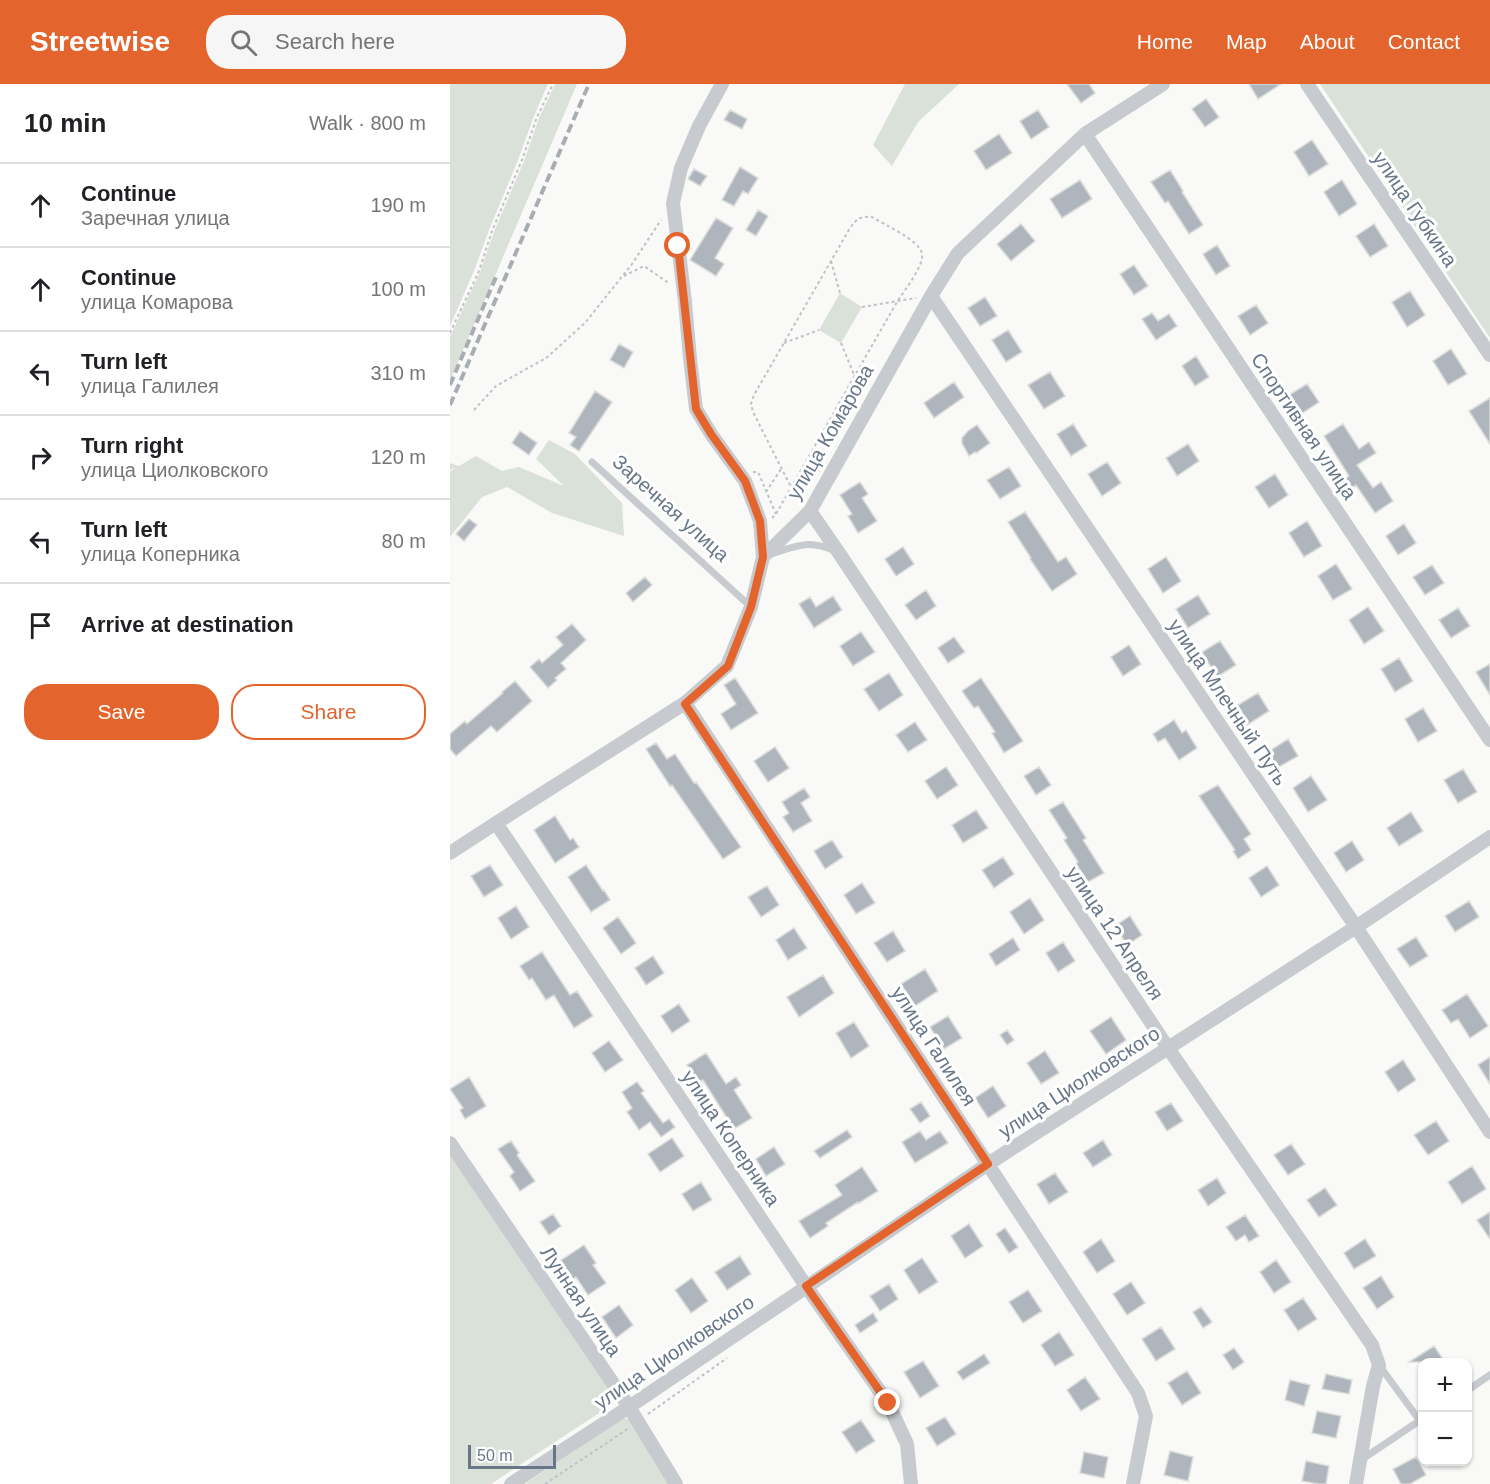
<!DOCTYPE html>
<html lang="en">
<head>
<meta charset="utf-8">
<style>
	body { margin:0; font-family:Arial,sans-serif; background:#f6f6f6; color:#202124 }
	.controls { position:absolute; right:18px; bottom:18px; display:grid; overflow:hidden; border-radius:12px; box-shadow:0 2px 4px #0004 }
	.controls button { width:54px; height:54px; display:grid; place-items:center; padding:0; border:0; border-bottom:2px solid #e0e0e0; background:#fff; color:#202124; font:30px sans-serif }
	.scale { position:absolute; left:18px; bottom:15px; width:88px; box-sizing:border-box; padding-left:6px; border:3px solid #687788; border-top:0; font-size:16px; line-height:21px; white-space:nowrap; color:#687788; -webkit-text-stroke:4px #fff; paint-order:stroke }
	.stop { position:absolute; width:18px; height:18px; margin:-14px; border:4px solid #e3642d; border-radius:50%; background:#fff }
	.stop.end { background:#e3642d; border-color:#fff; box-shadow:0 2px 6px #0008 }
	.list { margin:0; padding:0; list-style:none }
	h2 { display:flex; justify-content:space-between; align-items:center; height:78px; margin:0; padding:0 24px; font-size:26px }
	h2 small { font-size:20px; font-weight:400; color:#757577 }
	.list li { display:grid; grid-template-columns:39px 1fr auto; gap:18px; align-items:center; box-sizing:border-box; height:84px; padding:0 24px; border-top:2px solid #e0e0e0 }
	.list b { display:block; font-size:22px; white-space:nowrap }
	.list p { margin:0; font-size:20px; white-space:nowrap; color:#757577 }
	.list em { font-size:20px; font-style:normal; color:#757577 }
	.actions { display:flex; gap:12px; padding:18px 24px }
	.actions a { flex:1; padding:14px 0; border:2px solid #e3642d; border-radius:24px; text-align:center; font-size:21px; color:#e3642d }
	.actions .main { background:#e3642d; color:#fff }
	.icon { flex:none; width:33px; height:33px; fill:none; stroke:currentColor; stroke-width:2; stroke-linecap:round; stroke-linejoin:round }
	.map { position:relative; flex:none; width:1040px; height:1400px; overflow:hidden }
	header { display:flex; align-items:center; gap:36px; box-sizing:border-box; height:84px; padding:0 30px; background:#e3642d; color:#fff }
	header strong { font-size:28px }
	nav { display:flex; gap:33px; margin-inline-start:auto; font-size:21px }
	.search { width:420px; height:54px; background:#f6f6f6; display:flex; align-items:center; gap:15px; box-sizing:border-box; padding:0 21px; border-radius:24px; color:#757577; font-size:22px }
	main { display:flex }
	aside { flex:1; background:#fff }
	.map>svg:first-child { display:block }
	.green { fill:#dae1d8 }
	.building { fill:#aeb5bc; stroke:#dbdbd9; stroke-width:1.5 }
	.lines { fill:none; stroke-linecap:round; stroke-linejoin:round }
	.path { stroke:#bfc1c4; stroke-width:2; stroke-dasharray:3 3; stroke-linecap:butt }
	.service { stroke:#c7cace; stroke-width:7 }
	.minor { stroke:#c7cace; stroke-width:14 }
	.rail { stroke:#a7adb3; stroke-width:4; stroke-dasharray:9 4.5; stroke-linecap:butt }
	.route { stroke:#e3642d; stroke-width:8 }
	.labels { text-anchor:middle; stroke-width:6; stroke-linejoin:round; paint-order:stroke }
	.street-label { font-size:20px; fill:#687788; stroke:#fff }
</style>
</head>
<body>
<header>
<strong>Streetwise</strong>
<div class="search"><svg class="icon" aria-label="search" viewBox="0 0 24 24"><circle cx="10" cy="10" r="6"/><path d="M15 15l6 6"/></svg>Search here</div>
<nav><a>Home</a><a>Map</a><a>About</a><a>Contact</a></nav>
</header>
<main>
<aside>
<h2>10 min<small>Walk · 800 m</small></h2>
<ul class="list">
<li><svg class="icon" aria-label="ahead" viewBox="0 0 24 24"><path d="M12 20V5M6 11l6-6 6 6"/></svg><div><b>Continue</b><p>Заречная улица</p></div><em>190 m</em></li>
<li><svg class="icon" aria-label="ahead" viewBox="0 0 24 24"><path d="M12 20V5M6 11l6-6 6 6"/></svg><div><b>Continue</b><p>улица Комарова</p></div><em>100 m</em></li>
<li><svg class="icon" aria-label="left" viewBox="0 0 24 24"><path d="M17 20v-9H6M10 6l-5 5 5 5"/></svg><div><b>Turn left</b><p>улица Галилея</p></div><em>310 m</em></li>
<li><svg class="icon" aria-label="right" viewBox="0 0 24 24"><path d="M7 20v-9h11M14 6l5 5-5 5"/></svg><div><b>Turn right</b><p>улица Циолковского</p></div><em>120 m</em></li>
<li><svg class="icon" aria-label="left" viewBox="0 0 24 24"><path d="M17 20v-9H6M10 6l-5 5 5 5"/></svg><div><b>Turn left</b><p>улица Коперника</p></div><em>80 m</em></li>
<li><svg class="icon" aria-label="arrive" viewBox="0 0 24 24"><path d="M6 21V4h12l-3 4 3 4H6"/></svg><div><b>Arrive at destination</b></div></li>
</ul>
<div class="actions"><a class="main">Save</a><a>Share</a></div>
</aside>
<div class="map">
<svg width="1040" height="1400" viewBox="0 0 1040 1400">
	<rect width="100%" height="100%" fill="#f9f9f7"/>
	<!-- green -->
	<path class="green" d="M0,0H98L84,32L68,76L39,146L24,187L0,242Z
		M105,0H127L0,297V253L30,188L44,148L74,77L89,34Z
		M455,0H509L468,38L442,82L423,61Z
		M870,0H1040V254Z
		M390,209L412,223L391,259L369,246Z
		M99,356L125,370L172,419L174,452L102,429L57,403L32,413L0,453V388L6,383L0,386V379L9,382L26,372L52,387L69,383L114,402L86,375Z
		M0,1066L163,1309V1320L41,1400H0Z
		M174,1334L182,1337L219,1400H75Z"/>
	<!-- building -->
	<path class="building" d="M617,0H639L645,9L631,19Z
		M799,0H831L808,15Z
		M756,15L769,33L755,43L742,25Z
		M280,26L297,35L292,45L274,36Z
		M588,26L599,43L581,55L570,37Z
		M549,50L562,69L536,86L524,67Z
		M862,56L878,80L859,92L844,68Z
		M290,83L308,94L298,110L293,107L284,122L272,116Z
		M244,85L257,92L250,102L238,95Z
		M720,86L733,107L732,108L753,141L739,150L718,117L715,119L701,98Z
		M630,96L642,115L612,134L600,115Z
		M892,96L907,120L889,132L874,108Z
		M308,126L318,132L306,152L296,146Z
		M266,134L283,144L265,174L274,180L266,192L240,176Z
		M571,140L585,157L561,177L547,160Z
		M924,140L938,162L920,173L906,152Z
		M767,161L780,182L766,191L753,170Z
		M684,181L698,202L684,211L670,190Z
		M960,207L975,231L957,243L942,218Z
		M535,213L547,232L530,242L518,224Z
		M806,221L818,239L800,251L788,232Z
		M702,229L708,237L719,230L727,242L706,256L692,235Z
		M558,246L572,268L556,278L542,256Z
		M169,260L183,268L174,284L160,276Z
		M1001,265L1017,290L998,301L983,277Z
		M746,272L759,293L745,302L732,282Z
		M600,288L615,312L594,325L578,301Z
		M504,298L514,313L484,334L474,319Z
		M857,300L869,318L851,330L839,311Z
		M145,307L162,318L129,367L120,361L126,353L119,349Z
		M1040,314V360L1019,327Z
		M623,340L637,362L621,372L607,350Z
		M893,340L909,365L919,358L926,369L907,381L923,404L931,398L943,417L925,429L906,401L895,408L889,399L899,392L874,352Z
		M527,341L540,359L526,369L525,368L519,372L512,359V354L518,347Z
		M70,347L87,359L79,371L62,359Z
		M738,360L749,377L727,392L716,374Z
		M657,378L671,399L652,412L638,390Z
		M559,383L571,402L550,415L537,396Z
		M825,390L838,411L819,424L805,403Z
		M410,398L418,410L412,414L427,437L408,449L398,432L402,430L390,411Z
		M575,428L608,478L616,473L627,490L602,507L580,475L581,474L558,438Z
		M19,435L27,441L14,457L6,450Z
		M857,437L872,462L854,473L839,449Z
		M954,440L966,459L948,471L936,452Z
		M453,463L464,480L446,492L435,475Z
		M716,473L731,497L713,509L698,485Z
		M886,480L902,505L883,516L868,492Z
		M982,481L994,499L975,511L963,493Z
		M195,493L202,501L183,518L176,509Z
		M476,506L486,522L466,536L455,521Z
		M748,511L760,530L738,544L726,525Z
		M383,512L392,526L364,544L349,520L360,513L366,523Z
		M918,523L934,547L914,560L899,536Z
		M1008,524L1020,542L1001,554L989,536Z
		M122,540L136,556L111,579L116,585L105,594L107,596L98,604L80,583L89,575L92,579L113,561L106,553Z
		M411,548L425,568L403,582L390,562Z
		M504,553L515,568L498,579L488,564Z
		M770,557L786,581L767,593L752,568Z
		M679,561L691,580L673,592L661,573Z
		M949,574L963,597L945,608L931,585Z
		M1040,580V611L1026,588Z
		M439,589L453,611L429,627L414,605Z
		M285,594L308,629L281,646L271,630L286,620L274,601Z
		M531,594L573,657L554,669L542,649L545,648L528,622L524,624L512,607Z
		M65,597L82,617L47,648L41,642L6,672L0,665V650L15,637L17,640L53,609L52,608Z
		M808,609L819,627L794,643L783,624Z
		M973,624L987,647L968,658L955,635Z
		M724,636L732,649L736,646L747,664L729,676L715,654L708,658L703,650Z
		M465,638L477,656L458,668L446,651Z
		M838,655L848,672L827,684L818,668Z
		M206,659L217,675L225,670L244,699L246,698L291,763L273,775L222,701L220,702L196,665Z
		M325,663L339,684L318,698L304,677Z
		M496,683L508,701L487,715L475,697Z
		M589,683L601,701L586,711L574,692Z
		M1013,685L1027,708L1008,719L994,696Z
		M861,692L877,716L858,728L843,704Z
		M768,701L801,750L794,755L801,766L788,775L783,767L785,766L749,712Z
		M354,704L360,713L351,719L362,737L343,748L333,733L339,729L332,718Z
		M613,718L636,754L633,756L654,789L638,798L626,780L628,778L614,756L617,754L599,726Z
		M526,726L538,744L513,759L502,741Z
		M961,728L973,747L949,762L937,744Z
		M105,732L120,756L123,754L129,763L105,779L84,746Z
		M382,756L393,773L375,785L364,767Z
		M902,757L914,776L896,788L884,769Z
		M553,773L564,790L544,804L532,786Z
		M40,781L53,801L34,813L21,792Z
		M136,781L153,807L154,806L160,816L141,828L118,793Z
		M817,782L829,801L811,813L799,794Z
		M412,799L425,819L406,830L394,811Z
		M317,802L329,821L311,833L298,813Z
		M580,814L594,836L574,850L560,828Z
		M1019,817L1029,833L1005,848L995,832Z
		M66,822L79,843L61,855L48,834Z
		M680,832L692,851L677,861L665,842Z
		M168,833L186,859L171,870L153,844Z
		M344,844L357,864L338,876L326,856Z
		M443,847L455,867L437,878L424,859Z
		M966,853L978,872L960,883L947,865Z
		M563,854L570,866L546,882L539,870Z
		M613,858L625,877L608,888L596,869Z
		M92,868L120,911L127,907L143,932L124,944L104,911L96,916L82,894L79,896L70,882Z
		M203,872L214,889L196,901L185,884Z
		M475,885L488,907L465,922L451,900Z
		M373,891L384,909L349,933L337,913Z
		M1017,910L1038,942L1020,954L1008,935L1001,939L992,926Z
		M229,920L240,937L222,949L211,932Z
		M498,932L512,954L494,965L480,943Z
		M661,933L676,956L656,970L640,947Z
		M404,938L419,962L401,974L386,949Z
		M557,946L564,956L557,961L550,951Z
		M159,957L173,976L155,988L142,969Z
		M595,967L609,989L591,1000L577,979Z
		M256,969L276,1000L286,993L291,1001L284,1006L302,1034L284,1045L253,996L248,998L237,981Z
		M1040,973V1000L1028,981Z
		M953,976L966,996L948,1008L935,988Z
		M19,993L36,1022L15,1035L10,1026L13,1024L0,1005Z
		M187,998L194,1007L191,1009L213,1039L219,1035L225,1043L211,1053L200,1038L189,1046L177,1028L182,1024L172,1008Z
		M543,1002L556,1022L538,1034L525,1014Z
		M471,1018L480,1032L470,1039L460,1025Z
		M721,1019L733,1037L717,1047L705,1028Z
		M986,1037L999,1057L978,1071L964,1051Z
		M397,1046L402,1053L370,1074L364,1067Z
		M470,1047L476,1056L490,1047L498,1059L465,1079L452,1058Z
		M222,1054L234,1072L210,1088L198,1070Z
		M653,1056L662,1071L643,1083L633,1069Z
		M61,1057L69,1069L67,1071L85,1097L70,1107L60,1092L64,1088L48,1065Z
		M841,1060L855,1080L838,1091L824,1071Z
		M324,1063L335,1080L316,1092L306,1075Z
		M1022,1082L1036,1105L1012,1120L998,1098Z
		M412,1083L428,1107L409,1119L408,1118L376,1139L378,1142L360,1154L349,1137L392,1111L385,1101Z
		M605,1089L618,1108L599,1120L587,1100Z
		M767,1094L776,1109L758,1122L748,1106Z
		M251,1098L262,1116L243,1127L232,1110Z
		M875,1104L887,1121L869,1133L857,1116Z
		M1040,1128V1155L1027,1136Z
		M103,1130L111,1142L99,1151L90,1138Z
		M795,1131L809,1152L799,1158L795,1151L786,1157L776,1143Z
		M519,1140L533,1162L515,1174L501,1152Z
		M555,1144L568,1163L559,1169L546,1150Z
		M651,1155L665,1177L647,1189L633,1168Z
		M915,1155L926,1172L904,1185L894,1169Z
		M134,1161L146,1179L143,1181L156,1199L138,1211L126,1193L123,1195L110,1177Z
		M290,1172L301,1190L277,1206L265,1188Z
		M472,1174L488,1198L469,1210L454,1186Z
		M826,1176L841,1198L824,1209L810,1188Z
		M931,1192L944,1213L927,1225L913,1204Z
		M242,1194L258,1217L241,1229L225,1206Z
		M681,1198L695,1219L677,1231L663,1210Z
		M439,1200L448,1215L430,1227L420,1212Z
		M578,1206L592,1227L573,1239L559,1218Z
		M853,1214L867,1235L848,1247L834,1226Z
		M169,1221L183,1241L166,1254L152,1233Z
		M751,1223L762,1238L753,1244L743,1228Z
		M423,1229L428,1237L410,1249L405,1241Z
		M711,1243L725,1265L706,1277L692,1255Z
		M609,1248L624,1271L605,1282L591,1261Z
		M984,1262L995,1278H959Z
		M784,1264L794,1278L783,1286L773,1271Z
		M534,1270L540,1279L513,1296L507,1288Z
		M473,1277L489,1302L470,1314L454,1288Z
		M737,1287L751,1309L732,1321L718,1299Z
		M876,1290L902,1296L899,1310L872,1305Z
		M635,1293L650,1315L631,1327L617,1306Z
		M840,1296L860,1301L854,1322L835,1316Z
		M867,1327L891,1332L886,1354L862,1349Z
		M495,1333L506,1350L487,1362L476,1344Z
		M411,1336L425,1357L406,1369L392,1348Z
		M720,1367L743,1373L738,1397L714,1391Z
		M634,1368L658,1373L654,1394L630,1389Z
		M966,1373L976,1391L960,1400H951L943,1385Z
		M856,1377L879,1382L876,1400H868L852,1397Z"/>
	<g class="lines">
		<!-- path -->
		<path class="path" d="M381,177L390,209
			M174,192L194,182L220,200
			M412,223L466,214
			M0,249L29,187L42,147L72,76L87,33L103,0
			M334,259L369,246
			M391,259L405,293L425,289
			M24,326L46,302L96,274L135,239L182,180L211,136
			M303,388H308L326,430
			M316,408L331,385
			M322,434L326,430C366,360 406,289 447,218C454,207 474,182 472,170C471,157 433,140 422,133C409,132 407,135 400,144L304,311L301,320L303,328L341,403
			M198,1330L277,1274
			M95,1400L179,1344"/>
		<!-- service -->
		<path class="service" d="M142,378L301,523
			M321,470C346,462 359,455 385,467
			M929,1281L970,1337
			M1018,1306L1040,1291
			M911,1376L972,1335"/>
		<!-- minor -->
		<path class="minor" d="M272,0L249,42L231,84L223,119L235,218L240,274L246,325L261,350L295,397L310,437L313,473
			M857,0L1040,271
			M635,50L1040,656
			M481,212L906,843L1040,1048
			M360,427L389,469L718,964L922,1261L929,1281L923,1302L906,1400
			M235,619L688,1309L696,1332L683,1400
			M46,739L356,1202L438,1319L457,1360L461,1400
			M0,769L46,739L235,619L277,582L301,523L313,473L360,427L481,212L508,169L635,50L713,0
			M0,1059L179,1323L226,1400
			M61,1400L179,1323L538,1080L906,843L1040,753"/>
		<!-- rail -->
		<path class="rail" d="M0,301L46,193
			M0,321L139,0"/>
	</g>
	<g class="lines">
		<!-- route -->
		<path class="route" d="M228,162L246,325L261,350L295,397L310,437L313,473L301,523L278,582L235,620L538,1080L356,1202L438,1319"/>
	</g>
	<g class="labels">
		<!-- street labels -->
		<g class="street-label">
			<text transform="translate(965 125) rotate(56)" y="7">улица Губкина</text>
			<text transform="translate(854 342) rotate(56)" y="7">Спортивная улица</text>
			<text transform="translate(380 348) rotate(-60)" y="7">улица Комарова</text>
			<text transform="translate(221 424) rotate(42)" y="7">Заречная улица</text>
			<text transform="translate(778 618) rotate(56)" y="7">улица Млечный Путь</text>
			<text transform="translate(665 849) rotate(56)" y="7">улица 12 Апреля</text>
			<text transform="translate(484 962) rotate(57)" y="7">улица Галилея</text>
			<text transform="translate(629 998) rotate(-33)" y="7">улица Циолковского</text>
			<text transform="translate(281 1054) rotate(56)" y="7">улица Коперника</text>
			<text transform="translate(131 1217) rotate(56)" y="7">Лунная улица</text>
			<text transform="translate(224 1268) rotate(-34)" y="7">улица Циолковского</text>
		</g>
	</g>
</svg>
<div class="controls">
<button>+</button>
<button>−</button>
</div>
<div class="scale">50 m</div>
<div class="stop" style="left:228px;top:162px"></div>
<div class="stop end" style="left:438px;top:1319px"></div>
</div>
</main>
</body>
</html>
